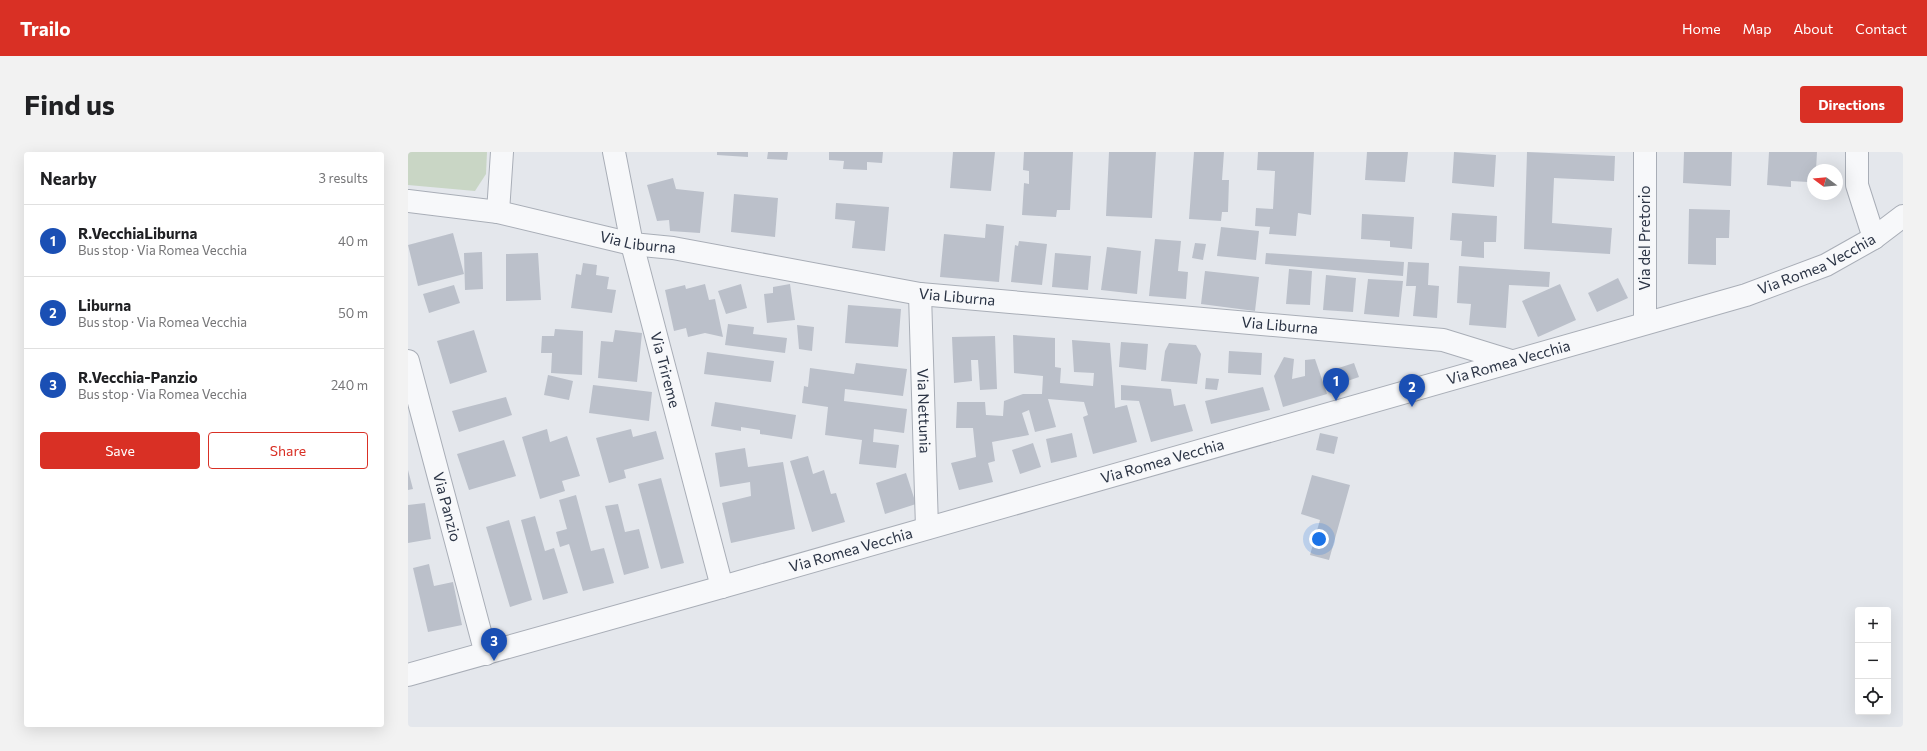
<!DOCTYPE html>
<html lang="en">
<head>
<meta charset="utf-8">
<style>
	body { margin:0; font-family:Commissioner,sans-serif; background:#f2f2f2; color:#202124 }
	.controls { position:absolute; right:12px; bottom:12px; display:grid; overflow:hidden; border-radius:4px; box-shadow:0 4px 16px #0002 }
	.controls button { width:36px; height:36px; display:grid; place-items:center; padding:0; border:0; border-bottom:1px solid #e0e0e0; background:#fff; color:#202124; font:20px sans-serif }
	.compass { position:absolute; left:1399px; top:12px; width:36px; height:36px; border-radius:50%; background:#fff; box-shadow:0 4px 16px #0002; rotate:286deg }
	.you { position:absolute; left:911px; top:387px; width:14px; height:14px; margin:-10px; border:3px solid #fff; border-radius:50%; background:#1a73e8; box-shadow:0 0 0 6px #1a73e833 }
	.badge { display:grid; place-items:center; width:26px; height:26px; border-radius:50%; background:#d93025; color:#fff; font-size:13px; font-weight:700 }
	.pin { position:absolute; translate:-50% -33px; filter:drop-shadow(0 1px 2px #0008) }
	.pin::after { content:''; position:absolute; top:21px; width:14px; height:12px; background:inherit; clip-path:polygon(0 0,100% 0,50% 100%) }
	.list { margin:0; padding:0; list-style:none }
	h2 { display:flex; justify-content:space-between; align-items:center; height:52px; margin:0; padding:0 16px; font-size:17px }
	h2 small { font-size:13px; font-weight:400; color:#757577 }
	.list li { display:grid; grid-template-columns:26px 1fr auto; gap:12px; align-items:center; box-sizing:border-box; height:72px; padding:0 16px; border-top:1px solid #e0e0e0 }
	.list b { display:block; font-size:15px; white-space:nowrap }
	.list p { margin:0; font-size:13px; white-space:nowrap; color:#757577 }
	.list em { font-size:13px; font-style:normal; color:#757577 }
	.actions { display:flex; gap:8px; padding:12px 16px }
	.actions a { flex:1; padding:9px 0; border:1px solid #d93025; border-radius:4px; text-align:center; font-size:14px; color:#d93025 }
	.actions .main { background:#d93025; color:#fff }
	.icon { flex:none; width:22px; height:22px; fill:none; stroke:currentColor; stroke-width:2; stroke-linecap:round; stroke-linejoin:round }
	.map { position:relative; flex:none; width:1495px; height:575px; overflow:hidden; border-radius:4px }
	header { display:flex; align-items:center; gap:24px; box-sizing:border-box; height:56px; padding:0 20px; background:#d93025; color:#fff }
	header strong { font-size:19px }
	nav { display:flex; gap:22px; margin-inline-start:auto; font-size:14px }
	.intro { display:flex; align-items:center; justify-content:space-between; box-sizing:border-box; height:96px; padding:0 24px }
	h1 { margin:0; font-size:28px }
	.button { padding:10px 18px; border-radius:4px; background:#d93025; color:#fff; font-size:14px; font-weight:700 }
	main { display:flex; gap:24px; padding:0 24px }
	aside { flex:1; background:#fff; border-radius:4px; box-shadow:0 4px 16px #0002 }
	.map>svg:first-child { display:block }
	.green { fill:#c9d6c5 }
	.building { fill:#bbc0ca }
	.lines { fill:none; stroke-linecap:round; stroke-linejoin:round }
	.street-casing { stroke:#a9aeb7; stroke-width:24 }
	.street { stroke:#f7f8fa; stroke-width:22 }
	.labels { text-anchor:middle; stroke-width:3; stroke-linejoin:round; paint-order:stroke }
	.street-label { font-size:15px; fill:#2b3445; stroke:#f4f6f9 }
</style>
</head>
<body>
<header>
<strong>Trailo</strong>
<nav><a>Home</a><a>Map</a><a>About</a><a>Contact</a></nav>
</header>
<div class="intro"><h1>Find us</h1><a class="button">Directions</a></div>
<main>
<aside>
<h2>Nearby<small>3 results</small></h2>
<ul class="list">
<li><span class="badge" style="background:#1a4fb4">1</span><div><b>R.VecchiaLiburna</b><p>Bus stop · Via Romea Vecchia</p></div><em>40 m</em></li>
<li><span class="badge" style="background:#1a4fb4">2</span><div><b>Liburna</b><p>Bus stop · Via Romea Vecchia</p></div><em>50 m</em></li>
<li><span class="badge" style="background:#1a4fb4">3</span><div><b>R.Vecchia-Panzio</b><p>Bus stop · Via Romea Vecchia</p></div><em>240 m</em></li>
</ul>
<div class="actions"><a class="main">Save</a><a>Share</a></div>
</aside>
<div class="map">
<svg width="1495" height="575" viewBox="0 0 1495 575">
	<rect width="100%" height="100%" fill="#e4e7ec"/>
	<!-- green -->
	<path class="green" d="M0,0H79L78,22L67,39L0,33Z"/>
	<!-- building -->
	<path class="building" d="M309,0H340V5L309,3Z
		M360,0H380L379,8L359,7Z
		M421,0H475L474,11L459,10V18L435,17L436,9L421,8Z
		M545,0H587L583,39L542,36Z
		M616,0H665L662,58H649L648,65L614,63L616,31L621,32V19L615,18Z
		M701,0H748L744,66L698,64Z
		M786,0H816L814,28H821L820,60H814L813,69L781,67Z
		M850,0H906L903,63L890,61L888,84L861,82L862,75L847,74L848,56L865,57L867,19L849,18Z
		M959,0H1000L997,30L957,28Z
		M1046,0L1088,3L1086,35L1044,31Z
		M1119,0L1207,4L1206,29L1146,26L1144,71L1204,76L1202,102L1116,97Z
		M1276,0H1324L1323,34L1275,31Z
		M1361,0H1409L1408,18H1405V37L1400,36V30L1383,29V35L1359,33Z
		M265,26L268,37L296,40L292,81L262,79L261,68L249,69L239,33Z
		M326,42L370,46L367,85L323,80Z
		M428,51L481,55L477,99L444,96L447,69L427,67Z
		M1281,57L1322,58L1321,86H1308V113L1280,112Z
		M1044,61L1089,64L1088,90H1076V106L1053,104L1054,89L1042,88Z
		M954,62L1006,65L1004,97L982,95V89L953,87Z
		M578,72L596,74L591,130L532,125L536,82L577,86Z
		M813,75L851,79L848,108L809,104Z
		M45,81L56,122L10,134L0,93Z
		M747,87L773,89L770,119L780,120L778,147L741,144Z
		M611,89L639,92L634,133L603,130L607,93L610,94Z
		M787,91L798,92L795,108L784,106Z
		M699,95L733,99L729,142L693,138Z
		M74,100L75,137L57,138L56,101Z
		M130,101L133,148L98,149V102Z
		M647,101L683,104L680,138L644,135Z
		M858,101L996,110L995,124L857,112Z
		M1000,110L1021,111L1020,133L1031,134L1029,166L1005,164L1008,134H998Z
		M175,111L189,113L188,123L201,125L199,137L208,138L204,161L163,156L168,122L173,123Z
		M1051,114L1142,120L1141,135L1101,133L1098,176L1061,173L1063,152L1049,151Z
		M881,117L904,119L902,153L878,152Z
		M797,119L851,125L847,159L793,152Z
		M918,123L948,126L945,160L915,158Z
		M1210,126L1220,146L1189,160L1180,141Z
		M960,127L995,129L991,165L956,162Z
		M297,132L301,148L307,147L315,185L297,181L280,185L278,176L266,179L257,138L277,133L278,137Z
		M333,132L339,156L318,162L310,139Z
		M382,132L387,168L359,171L356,142L365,141V135Z
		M1152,132L1168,168L1130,185L1114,149Z
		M46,133L52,151L21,161L15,142Z
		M440,153L493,157L490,195L437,191Z
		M320,172L346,175L345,182L379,186L377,201L317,193Z
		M389,173L406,175L404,199L391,197Z
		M147,177L175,179L174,223L143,221L144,201H133L134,184H146Z
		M66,178L79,220L42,232L29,189Z
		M207,178L234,181L229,230L190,226L193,189L205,190Z
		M605,183L647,186V215L653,216L652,231L685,234L686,221L666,220L664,188L702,191L707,256L719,253L729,290L685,302L675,265L680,263L676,250L640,247L648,275L627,280L621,258L614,261L621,283L584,290L587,309L580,311L585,330L551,338L543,311L568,305L565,276H548L549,250H577L578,263L595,264L596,249L615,242H634L635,224L606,221Z
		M587,184L589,237L572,238L570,208H563L564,229L546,231L544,185Z
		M713,190L740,192L738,218L711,215Z
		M761,191L788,193L793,202L789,232L753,229L757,199Z
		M821,199L854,201L853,223L820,221Z
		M299,200L366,209L363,230L296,222Z
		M876,205L886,207L884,227L897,224V208L907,207L919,242L875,255L866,224Z
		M448,211L499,217L495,244L437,237L436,249L499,257L496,281L466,277L465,290L491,293L488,316L451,312L454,288L417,283L420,255L394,251L396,234L400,235L402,216L446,222Z
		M946,211L951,225L922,235L918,220Z
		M140,223L165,229L161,248L136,243Z
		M798,226L811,227L809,238L797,237Z
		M185,233L244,240L241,269L181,261Z
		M713,233L763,237L766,254L777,252L785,279L743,290L731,249L713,248Z
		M855,235L862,258L803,272L797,249Z
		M98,245L104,263L51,280L44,259Z
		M307,250L388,263L384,287L352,282V278L333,275V279L303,274Z
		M139,277L142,290L159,284L172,324L154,329L157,339L132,347L114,285Z
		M223,277L225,285L248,279L256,307L216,318L218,326L201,331L188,286Z
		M664,281L669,305L643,311L638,287Z
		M912,281L930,285L926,302L908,298Z
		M96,288L108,324L61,338L49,302Z
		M625,291L633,315L612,322L604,298Z
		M337,296L340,315L375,310L387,377L323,391L314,351L343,344L342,330L312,335L307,301Z
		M400,304L405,322L416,318L423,342L428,341L437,370L404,380L382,309Z
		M0,318L5,337L0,338Z
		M498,321L508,352L477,362L468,331Z
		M904,323L942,333L921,408L902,403L912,368L893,362Z
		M253,326L276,411L253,417L230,332Z
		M168,343L183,399L196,396L206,431L175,439L161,392L152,395L148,380L159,377L151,348Z
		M17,351L23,387L0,391V353Z
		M210,352L217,380L231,377L241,416L216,423L197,354Z
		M127,364L137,399L146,396L160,441L135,448L113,368Z
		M101,368L124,448L102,455L78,375Z
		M21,412L26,434L45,430L54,473L20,480L5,416Z"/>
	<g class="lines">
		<!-- street casing -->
		<g class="street-casing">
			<g id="street">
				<path id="s1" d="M206,0L224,92L314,435"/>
				<path d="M1237,0V171"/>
				<path d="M1449,0V33L1466,86"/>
				<path id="s2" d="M0,49L90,60L224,92L265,96L512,142L1035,188L1103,209"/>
				<path d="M90,60L94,0"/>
				<path id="s3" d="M512,142L519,376"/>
				<path id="s4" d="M0,209L78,502"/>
				<path id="s5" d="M0,523L314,435L1338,143L1418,113L1466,86L1495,64"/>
			</g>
		</g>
		<!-- street -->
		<use href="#street" class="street"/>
	</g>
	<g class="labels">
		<!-- street labels -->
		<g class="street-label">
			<text transform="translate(1237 86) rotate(-90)" y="5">Via del Pretorio</text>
			<text dy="5" stroke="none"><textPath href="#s2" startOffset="234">Via Liburna</textPath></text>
			<text dy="5" stroke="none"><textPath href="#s5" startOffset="1468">Via Romea Vecchia</textPath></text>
			<text dy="5" stroke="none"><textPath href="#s2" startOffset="558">Via Liburna</textPath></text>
			<text dy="5" stroke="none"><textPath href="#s2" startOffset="882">Via Liburna</textPath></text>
			<text dy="5" stroke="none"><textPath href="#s5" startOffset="1144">Via Romea Vecchia</textPath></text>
			<text dy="5" stroke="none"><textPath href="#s1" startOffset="224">Via Trireme</textPath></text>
			<text dy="5" stroke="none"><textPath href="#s3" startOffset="117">Via Nettunia</textPath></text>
			<text dy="5" stroke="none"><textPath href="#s5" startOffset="784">Via Romea Vecchia</textPath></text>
			<text dy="5" stroke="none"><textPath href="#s4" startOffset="151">Via Panzio</textPath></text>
			<text dy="5" stroke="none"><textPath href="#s5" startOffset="460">Via Romea Vecchia</textPath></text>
		</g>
	</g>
</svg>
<div class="controls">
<button>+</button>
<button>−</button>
<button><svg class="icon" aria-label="locate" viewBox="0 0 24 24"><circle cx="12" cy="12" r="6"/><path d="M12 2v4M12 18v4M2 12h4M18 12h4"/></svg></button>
</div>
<svg class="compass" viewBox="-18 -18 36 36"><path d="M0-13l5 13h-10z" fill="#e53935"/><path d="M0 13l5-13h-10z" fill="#757577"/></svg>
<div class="you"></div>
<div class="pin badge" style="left:928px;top:249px;background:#1a4fb4">1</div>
<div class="pin badge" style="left:1004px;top:255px;background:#1a4fb4">2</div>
<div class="pin badge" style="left:86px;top:509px;background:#1a4fb4">3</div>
</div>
</main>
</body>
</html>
